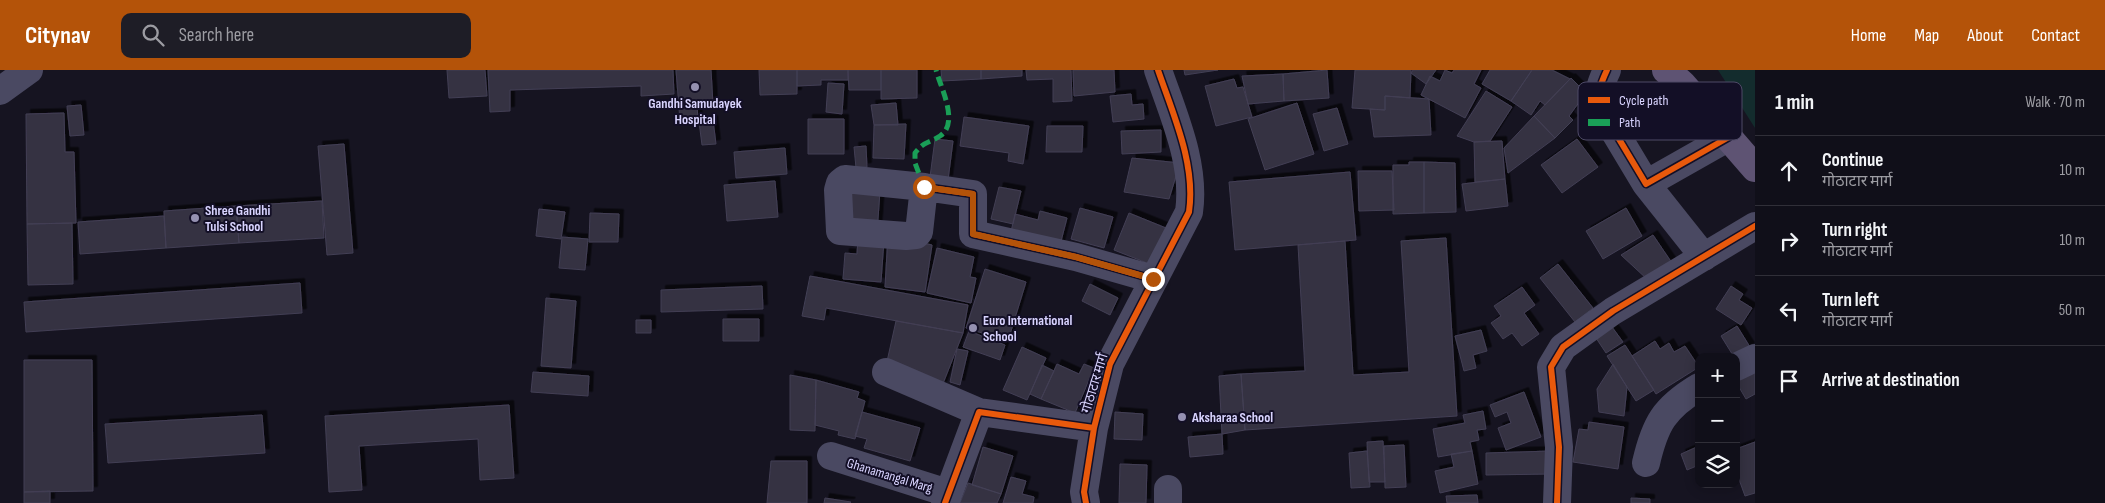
<!DOCTYPE html>
<html lang="en">
<head>
<meta charset="utf-8">
<style>
	body { margin:0; font-family:"Sofia Sans Condensed","Noto Sans Devanagari",sans-serif; background:#1e1d26; color:#f1f3f6 }
	.controls { position:absolute; right:15px; bottom:15px; display:grid; overflow:hidden; border-radius:10px; box-shadow:0 2px 12px #0003 }
	.controls button { width:45px; height:45px; display:grid; place-items:center; padding:0; border:0; border-bottom:1px solid #302f38; background:#100f19; color:#f1f3f6; font:25px sans-serif }
	.stop { position:absolute; width:15px; height:15px; margin:-11px; border:4px solid #b45309; border-radius:50%; background:#fff }
	.stop.end { background:#b45309; border-color:#fff; box-shadow:0 1px 5px #0008 }
	.list { margin:0; padding:0; list-style:none }
	h2 { display:flex; justify-content:space-between; align-items:center; height:65px; margin:0; padding:0 20px; font-size:21px }
	h2 small { font-size:16px; font-weight:400; color:#9c9ca2 }
	.list li { display:grid; grid-template-columns:32px 1fr auto; gap:15px; align-items:center; box-sizing:border-box; height:70px; padding:0 20px; border-top:1px solid #302f38 }
	.list b { display:block; font-size:19px; white-space:nowrap }
	.list p { margin:0; font-size:16px; white-space:nowrap; color:#9c9ca2 }
	.list em { font-size:16px; font-style:normal; color:#9c9ca2 }
	.icon { flex:none; width:28px; height:28px; fill:none; stroke:currentColor; stroke-width:2; stroke-linecap:round; stroke-linejoin:round }
	.map { position:relative; flex:none; width:1755px; height:433px; overflow:hidden }
	header { display:flex; align-items:center; gap:30px; box-sizing:border-box; height:70px; padding:0 25px; background:#b45309; color:#fff }
	header strong { font-size:24px }
	nav { display:flex; gap:28px; margin-inline-start:auto; font-size:18px }
	.search { width:350px; height:45px; background:#1e1d26; display:flex; align-items:center; gap:12px; box-sizing:border-box; padding:0 18px; border-radius:10px; color:#9c9ca2; font-size:19px }
	main { display:flex }
	aside { flex:1; background:#100f19 }
	.map>svg:first-child { display:block }
	.green { fill:#132c2d }
	.building { fill:#343243; stroke:#433f54; filter:url(#shadow) }
	.lines { fill:none; stroke-linecap:round; stroke-linejoin:round }
	.minor { stroke:#4a4962; stroke-width:28 }
	.major { stroke:#5e5373; stroke-width:28 }
	.quiet { stroke:#1a9f57; stroke-width:5; stroke-dasharray:10 5; stroke-linecap:butt }
	.cycleway-casing { stroke:#130f26; stroke-width:9 }
	.cycleway { stroke:#e8590c; stroke-width:6 }
	.route { stroke:#b45309; stroke-width:6 }
	.poi-dot { fill:#9591b1; stroke:#130f26; stroke-width:2 }
	.labels { text-anchor:middle; stroke-width:4; stroke-linejoin:round; paint-order:stroke }
	.poi-label { font-size:14px; font-weight:bold; fill:#d9d4ff; stroke:#130f26; text-anchor:start }
	.street-label { font-size:14px; fill:#d9d4ff; stroke:#130f26 }
	.key { fill:#130f26; stroke:#4e4a67; stroke-width:1 }
	.key-label { font-size:14px; fill:#d9d4ff }
</style>
</head>
<body>
<header>
<strong>Citynav</strong>
<div class="search"><svg class="icon" aria-label="search" viewBox="0 0 24 24"><circle cx="10" cy="10" r="6"/><path d="M15 15l6 6"/></svg>Search here</div>
<nav><a>Home</a><a>Map</a><a>About</a><a>Contact</a></nav>
</header>
<main>
<div class="map">
<svg width="1755" height="433" viewBox="0 0 1755 433">
	<defs>
		<filter id="shadow"><feDropShadow dx="4.5" dy="-4.5" stdDeviation="0" flood-color="#0009"/></filter>
	</defs>
	<rect width="100%" height="100%" fill="#161421"/>
	<!-- green -->
	<path class="green" d="M1718,0H1755V58Z"/>
	<!-- building -->
	<path class="building" d="M447,0H485L487,26L449,28Z
		M488,0H673L674,24L641,26V16L510,20V41L490,42Z
		M676,0H711L713,34L697,35L698,50L680,51Z
		M759,0H797V24L760,25Z
		M797,0H848V10H821V15L797,16Z
		M848,0H881V20H849Z
		M881,0H917V28L881,29Z
		M941,0H981V9L942,11Z
		M981,0H1022V6L981,9Z
		M1026,0H1071L1072,31L1053,32V9L1027,10Z
		M1073,0H1114L1115,22L1074,26Z
		M1184,0H1218L1185,5Z
		M1327,0L1329,28L1284,31L1283,4Z
		M1355,0H1411L1410,28L1385,26V40L1352,38Z
		M1413,0H1436L1426,14L1411,3Z
		M1445,0L1452,3L1454,0H1481L1474,14L1481,18L1465,48L1421,25L1430,6L1440,11Z
		M1490,0H1532L1511,31L1482,14Z
		M1532,0H1552L1570,9L1545,35L1540,31L1531,45L1511,31Z
		M1283,4L1284,31L1248,34L1242,6Z
		M1571,8L1586,23L1569,46L1573,50L1555,68L1534,46Z
		M1234,9L1237,18L1243,17L1252,47L1216,56L1205,16Z
		M828,13L844,14L842,44L826,42Z
		M1486,21L1512,37L1490,71L1474,72L1457,66Z
		M1131,24L1132,35L1143,34L1144,49L1113,52L1110,26Z
		M1385,26L1429,29L1431,65L1374,67L1370,39L1385,40Z
		M896,33L898,55H874L871,35Z
		M1297,33L1314,84L1265,100L1248,49Z
		M81,35L84,65L70,66L67,36Z
		M1337,38L1348,74L1324,81L1313,44Z
		M64,43L65,82H74L76,153L27,154L26,44Z
		M1534,46L1555,68L1508,103L1504,78Z
		M964,47L1029,56L1023,94L1008,91L1009,83L960,76Z
		M808,49H844V84H808Z
		M713,50L716,74L702,75L699,52Z
		M906,54L904,89L873,88L874,55Z
		M1047,56H1083L1082,82H1046Z
		M1161,60V82L1122,84L1121,61Z
		M935,69L953,71L948,110L930,107Z
		M1577,69L1598,97L1562,123L1541,95Z
		M1502,71L1505,109L1475,112L1474,72Z
		M344,74L353,183L327,185L318,76Z
		M866,76L867,97L856,98L854,77Z
		M785,78L787,104L736,108L734,82Z
		M1132,88L1180,93L1169,129L1124,122Z
		M1409,92H1424V143L1393,144V95H1409Z
		M1424,92L1455,93L1456,142L1424,143Z
		M1358,101H1392L1394,140L1359,141Z
		M1350,102L1356,170L1235,180L1229,112Z
		M1505,109L1508,136L1466,141L1462,114Z
		M775,111L778,147L727,151L724,115Z
		M999,117L1021,121L1013,154L991,149Z
		M846,118L880,121L877,163L842,160Z
		M322,131L324,168L239,173L236,136Z
		M236,136L239,173L166,178L164,141Z
		M1080,138L1113,147L1104,178L1071,169Z
		M1626,138L1642,166L1603,189L1586,161Z
		M539,139L565,142L561,169L536,166Z
		M1040,141L1067,148L1059,179L1010,166L1015,144L1038,150Z
		M590,143L619,144L618,172H589Z
		M1129,143L1166,158L1152,195L1114,180Z
		M164,146L166,178L80,184L78,152Z
		M72,153L73,214L28,215L27,154Z
		M888,165L932,175L925,222L885,217Z
		M1653,165L1672,193L1648,210L1621,185Z
		M562,167L588,169L585,200L559,198Z
		M858,168L884,170L881,212L843,209L845,183L857,184Z
		M1446,168L1457,346L1245,360L1241,304L1305,301L1298,175L1345,171L1353,305L1409,302L1401,171Z
		M937,178L974,187L970,207L976,208L971,233L927,223Z
		M1558,194L1593,238L1575,252L1540,208Z
		M985,199L1026,212L1008,271L966,258Z
		M810,206L968,235L963,263L826,238L824,250L802,246Z
		M300,213L302,243L26,262L24,232Z
		M1090,214L1118,228L1110,245L1082,231Z
		M762,216L763,239L661,242V220Z
		M1731,216L1743,224L1739,230L1752,238L1741,255L1716,239Z
		M1522,217L1535,235L1524,243L1539,264L1522,276L1512,263L1503,269L1491,253L1501,246L1494,236Z
		M546,228L576,231L571,298L541,296Z
		M723,249H759V271H723Z
		M636,250H651V263H636Z
		M896,251L963,263L942,316L886,296Z
		M1737,256L1750,277L1734,287L1721,266Z
		M1612,257L1623,272L1606,283L1596,268Z
		M1481,260L1487,281L1473,285L1476,298L1464,301L1455,266Z
		M969,261L1005,275L1000,290L963,277Z
		M1655,271L1660,279L1669,273L1674,282L1685,276L1699,297L1656,324L1632,286Z
		M1625,275L1654,320L1636,331L1607,286Z
		M1022,277L1046,288L1027,330L1003,320Z
		M957,279L968,281L960,315L950,312Z
		M24,290H92L93,421L24,422Z
		M1057,294L1079,304L1084,294L1094,298L1075,343L1041,329Z
		M1613,294L1627,317L1624,346L1599,342L1597,319Z
		M1755,294V324L1746,329L1736,312V305Z
		M1042,295L1054,301L1041,329L1030,324Z
		M533,302L589,306L588,326L531,322Z
		M1241,304L1245,360L1222,364L1219,306Z
		M790,305L816,310L815,361L790,360Z
		M816,310L859,322L857,328L865,331L855,369L838,365L839,361L815,355Z
		M1524,322L1541,367L1506,380L1498,358L1511,353L1507,342L1495,347L1490,335Z
		M509,335L514,408L480,410L478,369L359,376L362,420L329,422L325,346Z
		M1483,341L1486,359L1477,360L1479,370L1470,372L1472,381L1438,387L1433,359L1465,353L1463,345Z
		M862,342L920,358L910,391L864,378L867,369L855,366Z
		M1115,342L1143,344L1142,370L1114,369Z
		M262,345L265,383L108,393L105,354Z
		M1589,352L1624,357L1618,399L1573,392L1579,359L1588,360Z
		M1222,364L1223,384L1190,387L1188,367Z
		M1383,371L1385,412H1369L1367,372Z
		M1755,372V423L1745,426L1736,401V379Z
		M1404,375L1406,417L1385,418L1384,376Z
		M1699,376V395L1687,400L1681,384Z
		M983,377L1013,386L1001,424L972,415Z
		M1367,381L1370,417L1351,418L1349,383Z
		M1472,381L1478,414L1440,423L1435,401L1454,397L1451,384Z
		M1552,381L1553,404L1486,405V383Z
		M771,391H807V433H767Z
		M1120,394L1147,395L1146,433H1119Z
		M1011,407L1026,411L1022,424L1034,427L1033,433H1003Z
		M968,413L1001,424L997,433H960Z
		M50,421V433H24V422Z
		M1477,425L1478,433H1447L1446,426Z
		M825,428L851,432L850,433H824Z
		M1631,428L1650,429V433H1631Z"/>
	<g class="lines">
		<!-- minor -->
		<path class="minor" d="M1607,0C1600,15 1597,23 1601,39L1646,114L1729,67
			M0,21L29,0
			M845,109L924,117L919,162L916,165L906,166L840,161L838,120L840,113Z
			M1646,114L1704,187
			M924,117L973,124V164L1076,187L1153,209
			M1736,297L1755,288
			M886,302L979,342
			M831,386L948,423
			M1646,393C1655,354 1664,338 1699,317
			M945,433L979,342L1094,358
			M1086,433L1084,422L1094,358L1110,294L1189,142C1196,94 1173,44 1158,0
			M1168,433V419
			M1557,433L1559,377L1551,297L1563,277L1613,241L1755,156"/>
		<!-- major -->
		<path class="major" d="M1666,0L1682,14L1755,98"/>
		<!-- quiet -->
		<path class="quiet" d="M924,117L915,93V83C924,71 930,73 940,66C960,53 940,16 936,0"/>
		<!-- cycleway casing -->
		<g class="cycleway-casing">
			<path id="cycleway" d="M1607,0C1600,15 1597,23 1601,39L1646,114L1729,67
				M924,117L973,124V164L1076,187L1153,209
				M945,433L979,342L1094,358
				M1086,433L1084,422L1094,358L1110,294L1189,142C1196,94 1173,44 1158,0
				M1557,433L1559,377L1551,297L1563,277L1613,241L1755,156"/>
		</g>
		<!-- cycleway -->
		<use href="#cycleway" class="cycleway"/>
	</g>
	<g class="lines">
		<!-- route -->
		<path class="route" d="M924,117L973,124V164L1076,187L1153,209"/>
	</g>
	<!-- markers -->
	<g class="poi-dot">
		<circle cx="695" cy="17" r="5"/>
		<circle cx="195" cy="148" r="5"/>
		<circle cx="973" cy="258" r="5"/>
		<circle cx="1182" cy="347" r="5"/>
	</g>
	<g class="labels">
		<!-- poi labels -->
		<g class="poi-label">
			<text x="695" y="38" text-anchor="middle">Gandhi Samudayek<tspan x="695" dy="16">Hospital</tspan></text>
			<text x="205" y="145">Shree Gandhi<tspan x="205" dy="16">Tulsi School</tspan></text>
			<text x="983" y="255">Euro International<tspan x="983" dy="16">School</tspan></text>
			<text x="1192" y="352">Aksharaa School</text>
		</g>
		<!-- street labels -->
		<g class="street-label">
			<text transform="translate(1094 313) rotate(-73)" y="5">गोठाटार मार्ग</text>
			<text transform="translate(890 405) rotate(17)" y="5">Ghanamangal Marg</text>
		</g>
	</g>
	<!-- legend -->
	<rect x="1578" y="12" width="164" height="58" rx="8" class="key"/>
	<rect x="1588" y="27" width="22" height="6" fill="#e8590c"/>
	<rect x="1588" y="49" width="22" height="7" fill="#1a9f57"/>
	<g class="key-label">
		<text x="1619" y="35">Cycle path</text>
		<text x="1619" y="57">Path</text>
	</g>
</svg>
<div class="controls">
<button>+</button>
<button>−</button>
<button><svg class="icon" aria-label="layers" viewBox="0 0 24 24"><path d="M12 4l9 5-9 5-9-5zM3 14l9 5 9-5"/></svg></button>
</div>
<div class="stop" style="left:924px;top:117px"></div>
<div class="stop end" style="left:1153px;top:209px"></div>
</div>
<aside>
<h2>1 min<small>Walk · 70 m</small></h2>
<ul class="list">
<li><svg class="icon" aria-label="ahead" viewBox="0 0 24 24"><path d="M12 20V5M6 11l6-6 6 6"/></svg><div><b>Continue</b><p>गोठाटार मार्ग</p></div><em>10 m</em></li>
<li><svg class="icon" aria-label="right" viewBox="0 0 24 24"><path d="M7 20v-9h11M14 6l5 5-5 5"/></svg><div><b>Turn right</b><p>गोठाटार मार्ग</p></div><em>10 m</em></li>
<li><svg class="icon" aria-label="left" viewBox="0 0 24 24"><path d="M17 20v-9H6M10 6l-5 5 5 5"/></svg><div><b>Turn left</b><p>गोठाटार मार्ग</p></div><em>50 m</em></li>
<li><svg class="icon" aria-label="arrive" viewBox="0 0 24 24"><path d="M6 21V4h12l-3 4 3 4H6"/></svg><div><b>Arrive at destination</b></div></li>
</ul>
</aside>
</main>
</body>
</html>
